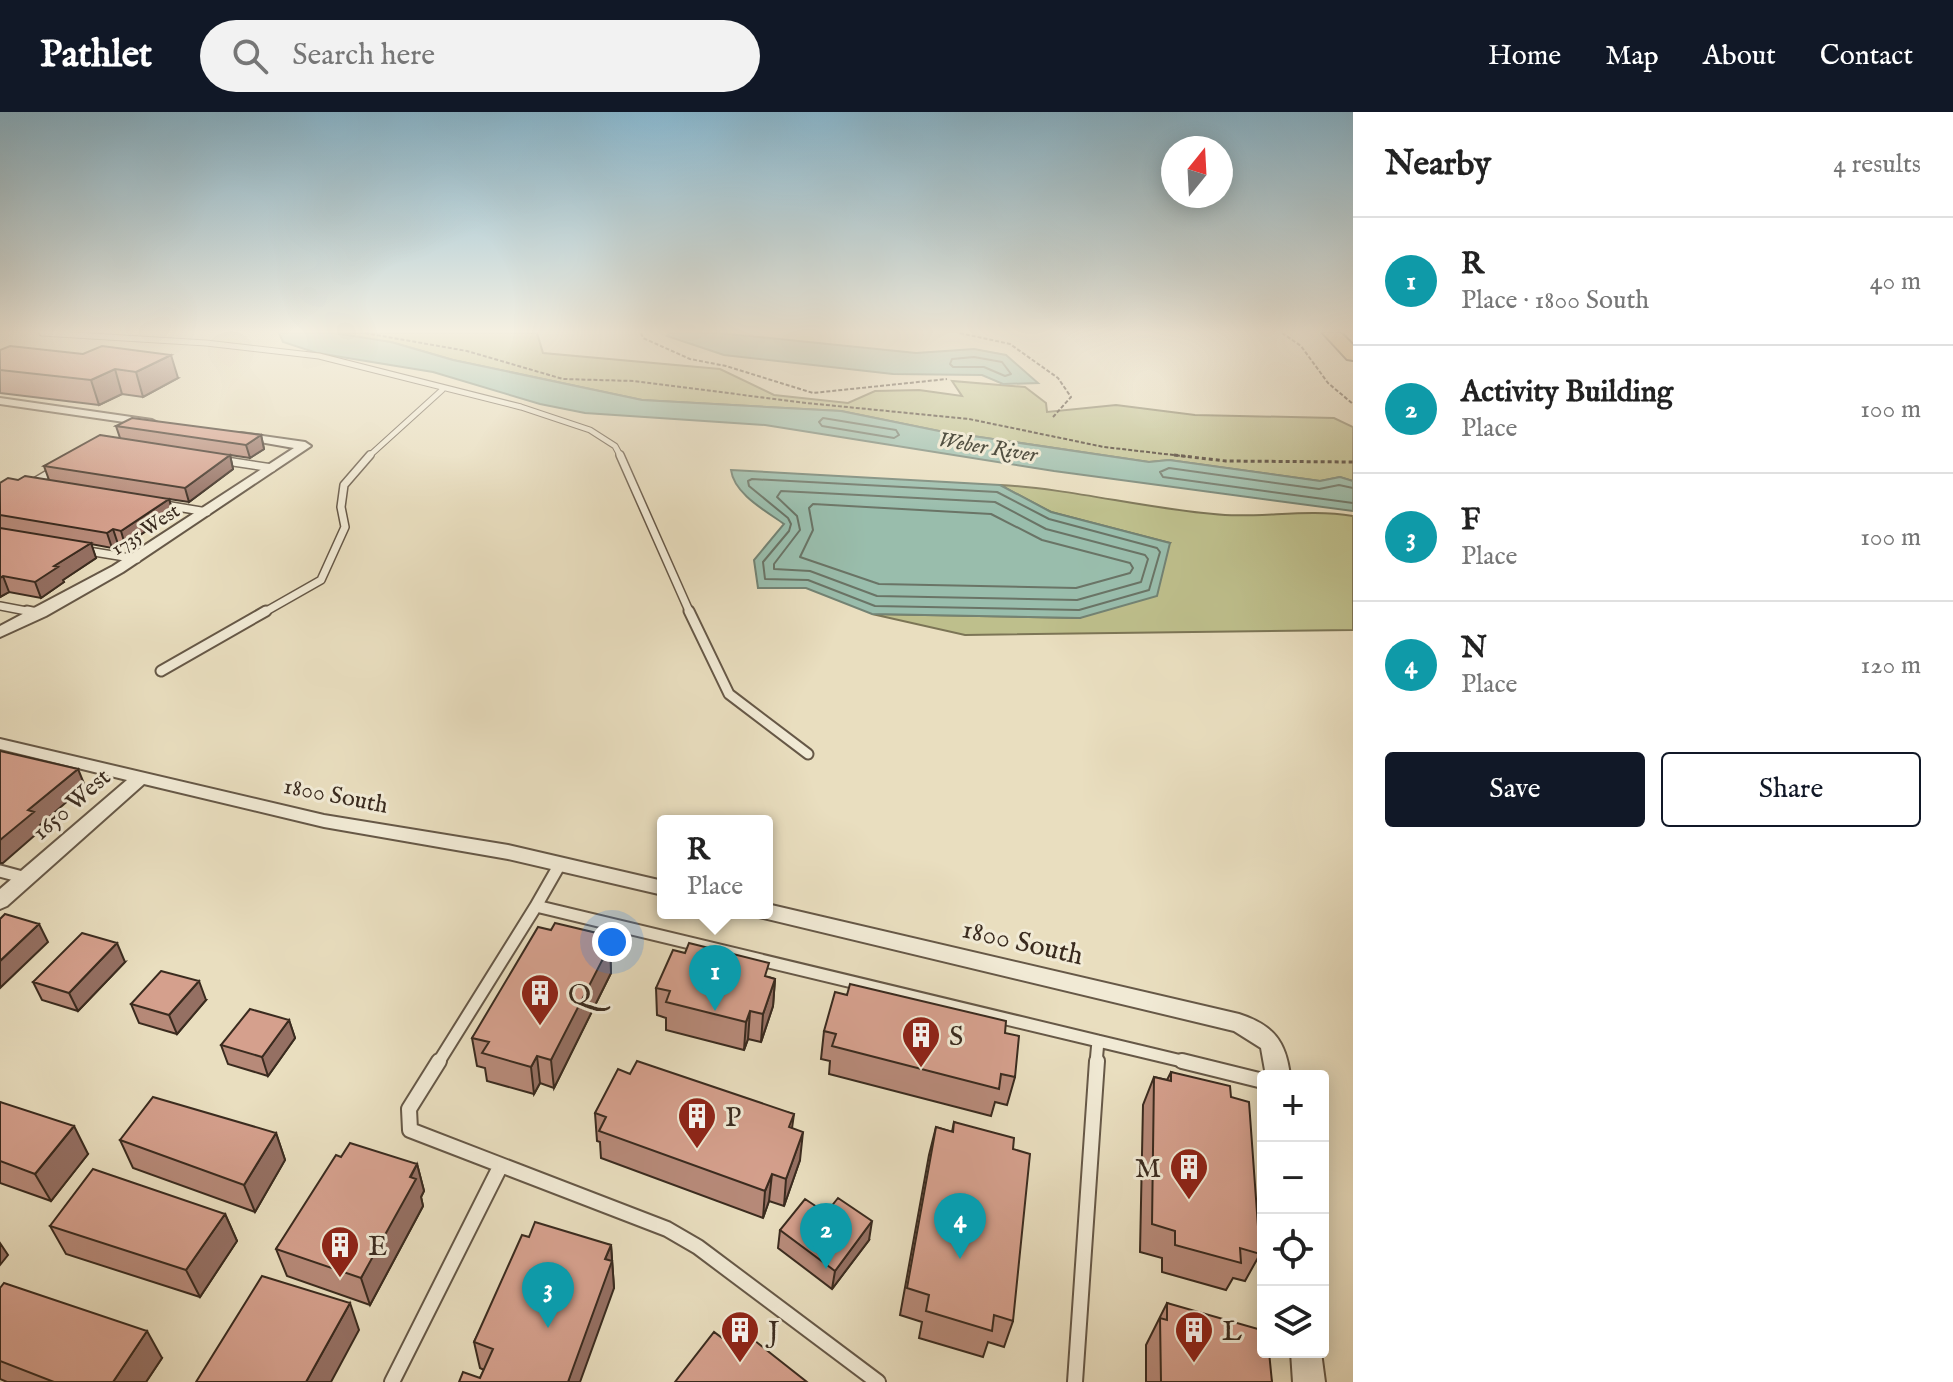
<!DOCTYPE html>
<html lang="en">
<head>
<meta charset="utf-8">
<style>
	body { margin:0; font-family:"IM FELL English",serif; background:#f2f2f2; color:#222 }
	.controls { position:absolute; right:24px; bottom:24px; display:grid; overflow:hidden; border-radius:8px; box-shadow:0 4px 20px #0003 }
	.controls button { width:72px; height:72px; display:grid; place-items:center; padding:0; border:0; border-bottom:2px solid #e0e0e0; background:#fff; color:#222; font:40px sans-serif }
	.compass { position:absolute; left:1161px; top:24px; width:72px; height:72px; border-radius:50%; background:#fff; box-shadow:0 4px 20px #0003; rotate:18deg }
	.you { position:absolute; left:612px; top:830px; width:28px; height:28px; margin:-20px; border:6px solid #fff; border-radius:50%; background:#1a73e8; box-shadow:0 0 0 12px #1a73e833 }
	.badge { display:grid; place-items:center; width:52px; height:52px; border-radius:50%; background:#111827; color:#fff; font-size:26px; font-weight:700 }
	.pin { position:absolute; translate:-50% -66px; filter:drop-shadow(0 2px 4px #0008) }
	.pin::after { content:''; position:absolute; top:42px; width:28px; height:24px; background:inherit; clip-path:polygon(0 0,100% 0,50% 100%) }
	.popup { position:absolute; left:657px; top:703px; width:116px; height:104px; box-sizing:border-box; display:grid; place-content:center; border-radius:8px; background:#fff; filter:drop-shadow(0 2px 6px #0005); font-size:26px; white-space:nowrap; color:#767676 }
	.popup b { font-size:30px; color:#222 }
	.popup::after { content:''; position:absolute; left:50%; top:100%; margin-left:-16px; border:16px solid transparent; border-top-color:#fff }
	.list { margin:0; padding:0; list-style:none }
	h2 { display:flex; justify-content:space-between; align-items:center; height:104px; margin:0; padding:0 32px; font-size:34px }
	h2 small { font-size:26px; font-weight:400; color:#767676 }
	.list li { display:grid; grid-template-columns:52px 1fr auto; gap:24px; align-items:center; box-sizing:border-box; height:128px; padding:0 32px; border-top:2px solid #e0e0e0 }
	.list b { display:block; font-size:30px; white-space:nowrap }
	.list p { margin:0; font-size:26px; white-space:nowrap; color:#767676 }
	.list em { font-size:26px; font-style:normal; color:#767676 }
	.actions { display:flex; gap:16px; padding:24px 32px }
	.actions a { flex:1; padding:18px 0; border:2px solid #111827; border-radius:8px; text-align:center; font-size:28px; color:#111827 }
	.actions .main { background:#111827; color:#fff }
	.icon { flex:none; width:44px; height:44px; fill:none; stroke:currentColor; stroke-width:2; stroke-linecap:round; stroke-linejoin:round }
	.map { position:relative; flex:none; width:1353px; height:1270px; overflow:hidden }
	header { display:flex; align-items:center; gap:48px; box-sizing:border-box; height:112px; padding:0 40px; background:#111827; color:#fff }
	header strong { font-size:38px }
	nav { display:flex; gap:44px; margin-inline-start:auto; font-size:28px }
	.search { width:560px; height:72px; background:#f2f2f2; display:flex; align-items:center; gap:20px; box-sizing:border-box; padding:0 28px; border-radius:44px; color:#767676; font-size:30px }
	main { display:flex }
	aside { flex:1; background:#fff }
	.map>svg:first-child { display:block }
	.green { fill:#bebf8c; stroke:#7c7556; stroke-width:2 }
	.water { fill:#99bdac; stroke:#738374; stroke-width:2 }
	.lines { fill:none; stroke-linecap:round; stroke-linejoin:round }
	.shore { stroke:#6a7466; stroke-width:2 }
	.service-far4-casing { stroke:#665847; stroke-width:7 }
	.service-far3-casing { stroke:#665847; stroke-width:10 }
	.service-far2-casing { stroke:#665847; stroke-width:13 }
	.service-far1-casing { stroke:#665847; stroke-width:15 }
	.service-casing { stroke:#665847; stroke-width:18 }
	.minor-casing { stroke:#665847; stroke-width:4 }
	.motorway-casing { stroke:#3a2b1f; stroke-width:4 }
	.path-far1 { stroke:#3a2b1f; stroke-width:2; stroke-dasharray:4 2; stroke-linecap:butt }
	.path { stroke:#3a2b1f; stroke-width:3; stroke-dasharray:4 3; stroke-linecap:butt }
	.service-far4 { stroke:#f1ead5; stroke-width:5 }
	.service-far3 { stroke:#f1ead5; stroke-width:7 }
	.service-far2 { stroke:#f1ead5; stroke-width:9 }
	.service-far1 { stroke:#f1ead5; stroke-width:11 }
	.service { stroke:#f1ead5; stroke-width:14 }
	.minor { fill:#f1ead5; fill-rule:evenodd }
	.motorway { fill:#e4bf80; fill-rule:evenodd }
	.wall { fill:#b78a79; stroke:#3a2b1f; stroke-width:2 }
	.shaded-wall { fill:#957063; stroke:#3a2b1f; stroke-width:2 }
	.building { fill:#d5a08d; stroke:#3a2b1f; stroke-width:2 }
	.labels { text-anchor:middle; stroke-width:6; stroke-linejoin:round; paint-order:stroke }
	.far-street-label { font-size:20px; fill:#3a2b1f; stroke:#f1ead5 }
	.far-water-label { font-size:22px; font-style:italic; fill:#525042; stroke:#f1ead5 }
	.street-label { font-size:24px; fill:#3a2b1f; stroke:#f1ead5 }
	.near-street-label { font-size:28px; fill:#3a2b1f; stroke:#f1ead5 }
	.near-poi-label { font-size:28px; fill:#3a2b1f; stroke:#f1ead5; text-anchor:start }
</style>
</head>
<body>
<header>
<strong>Pathlet</strong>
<div class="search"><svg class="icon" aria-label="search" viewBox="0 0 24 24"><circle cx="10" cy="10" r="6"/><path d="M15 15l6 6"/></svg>Search here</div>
<nav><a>Home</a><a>Map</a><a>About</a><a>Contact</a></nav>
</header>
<main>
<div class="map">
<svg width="1353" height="1270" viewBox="0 0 1353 1270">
	<rect width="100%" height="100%" fill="#e9debf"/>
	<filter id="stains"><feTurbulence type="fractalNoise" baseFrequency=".0025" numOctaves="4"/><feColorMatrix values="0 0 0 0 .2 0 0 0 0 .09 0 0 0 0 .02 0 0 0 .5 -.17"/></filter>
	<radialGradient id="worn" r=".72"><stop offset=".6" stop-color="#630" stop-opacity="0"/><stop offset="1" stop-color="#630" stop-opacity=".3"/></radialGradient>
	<!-- green -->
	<path class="green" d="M337,221H537L543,241L720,257L774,283L848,291L875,279L919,278L962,284L952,269L1025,275L1046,291L1047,300L1116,293L1195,303L1334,306L1353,315V369L1340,365L1320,369L1169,348L1149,350L939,319L841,299L642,288L453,248L391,230L368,229Z
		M1000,373C1075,377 1149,398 1225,403C1268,405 1310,397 1353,404V518L965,523L872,502L1080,506L1170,431L1051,400Z"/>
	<!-- water -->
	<path class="water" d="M279,221H334L391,230L453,248L642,288L841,299L939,319L1149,350L1169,348L1320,369L1340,365L1353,369V399L1054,359L765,313L585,301L540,292L433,260L317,241L283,230Z
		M669,221H719L916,241L974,237L1006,243L1038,271L1003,272L982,263L893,262L724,243L667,224Z
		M731,358L1000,373L1051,400L1170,431L1157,484L1080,506L872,502L806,476H758L754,448L784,412C766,399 734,382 731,358Z"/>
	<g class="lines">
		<!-- shore -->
		<path class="shore" d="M974,245L1002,250L1011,262L1005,264L984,255H953L950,252L952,247Z
			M823,306L896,318L899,323L894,326L822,314L819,310Z
			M752,367L997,380L1049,407L1157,436L1160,440L1149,478L1079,498L875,494L808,468L765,467L763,450L789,419L791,412L788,406L749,374L748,369Z
			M1353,376L1339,373L1319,377L1169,356L1160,360L1163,365L1353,391
			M781,379L995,390L1046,417L1145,443L1148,447L1141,470L1077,488L877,484L810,459L774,457V452L800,418L797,404L777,385Z
			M813,392L991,402L1042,428L1130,451L1133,456L1130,461L1076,476L879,472L800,445L813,418L809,396Z"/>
		<!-- service-far4 casing -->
		<g class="service-far4-casing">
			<path id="service-far4" d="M42,221L206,231L319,244L521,295L590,318L615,334L621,345
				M368,345L442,278"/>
		</g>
		<!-- service-far3 casing -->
		<g class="service-far3-casing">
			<path id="service-far3" d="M620,343L690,501
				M220,348L272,356
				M31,372L58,356
				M159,392L207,400
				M82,438L137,447
				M0,494L37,501
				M263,501L321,468L345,415L341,395L344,373L370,343"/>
		</g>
		<!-- service-far2 casing -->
		<g class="service-far2-casing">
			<path id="service-far2" d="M27,499L37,501
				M689,499L729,582L808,642
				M161,559L266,499"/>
		</g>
		<!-- service-far1 casing -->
		<g class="service-far1-casing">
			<path id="service-far1" d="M0,759L26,766
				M536,794L560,752
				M438,951L536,794L1098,929
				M1096,951L1098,929L1190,951"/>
		</g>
		<!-- service casing -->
		<g class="service-casing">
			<path id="service" d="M439,949L409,997L410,1018L667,1117L698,1135L878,1270
				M1182,949L1263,969
				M392,1270L500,1055
				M1075,1270L1097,949"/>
		</g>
		<!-- minor casing -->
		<g class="minor-casing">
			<path id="minor" d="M0,286L152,308L158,311L152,314L0,292Z
				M241,321L305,330L311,334L123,460L46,504L0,525V514L113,454L294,336L237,326V322Z
				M0,627L324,703L508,733L663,769V783L508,747L324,715L144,672L7,794L0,797V777L127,668L0,637Z
				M767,792L1239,902C1273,913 1286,929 1290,964H1266L1261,936L1234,919L759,805L757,801H767Z
				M1291,1240H1321L1325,1270H1293Z"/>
		</g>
		<!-- motorway casing -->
		<g class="motorway-casing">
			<path id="motorway" d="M1323,221H1341L1353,233V248L1347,247Z"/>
		</g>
		<!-- path-far1 -->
		<path class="path-far1" d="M365,221L467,239L563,267L634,269L806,291L969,307L1104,335L1191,345
			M641,221L643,226L690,247L726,254L813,281L947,267
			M960,221L1010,232L1058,266L1071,285L1053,305
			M1282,221L1301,234L1328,271L1353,292"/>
		<!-- path -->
		<path class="path" d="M1174,343L1226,349L1353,350"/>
		<!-- service-far4 -->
		<use href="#service-far4" class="service-far4"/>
		<!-- service-far3 -->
		<use href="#service-far3" class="service-far3"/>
		<!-- service-far2 -->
		<use href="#service-far2" class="service-far2"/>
		<!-- service-far1 -->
		<use href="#service-far1" class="service-far1"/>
		<!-- service -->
		<use href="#service" class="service"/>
		<!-- minor -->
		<use href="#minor" class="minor"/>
		<!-- motorway -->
		<use href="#motorway" class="motorway"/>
	</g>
	<!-- wall -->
	<path class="wall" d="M0,238L178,266L143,285L122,282L99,293L0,281Z
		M116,314L261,323L264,337L250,346L230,343L233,357L189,390L169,387L173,401L125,433L118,432L112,436L91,432L96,446L63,468L64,470L41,486L9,480L0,485V371L18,368H49L44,354L120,326Z
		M551,818L610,833L611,861L554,976L540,971L534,982L487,969L485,956L477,954L472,926Z
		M125,850L78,899L42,888L33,870Z
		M768,865L775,867L773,894L761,930L748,927L744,938L666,918V906L657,903L656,876Z
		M206,888L177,922L139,911L131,892Z
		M289,908L295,926L268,964L228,952L221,933Z
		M824,919L1005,921L1015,965L1007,993L995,990L991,1004L829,962L830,949L821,947Z
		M1171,960L1231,985L1260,1142L1245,1169L1233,1166L1226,1178L1162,1160V1146L1140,1140L1143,993L1154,965L1167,968Z
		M630,962L794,1002L792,1016L800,1048L784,1094L769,1089L763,1106L601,1046L600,1030L597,1029L595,1001Z
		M0,990L88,1042L51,1089L0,1071Z
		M954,1010L1013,1037V1209L1004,1235L988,1230L983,1245L919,1226L922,1210L900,1203L929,1043L936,1015L952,1020Z
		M276,1021L285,1048L255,1100L133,1056L120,1028Z
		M341,1045L417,1052L424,1079L421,1085L423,1094L370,1193L287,1164L276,1137Z
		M225,1102L237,1129L200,1185L66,1142L50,1114Z
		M780,1118L869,1128L832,1177L778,1136Z
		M529,1125L611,1133L614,1176L480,1266L484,1258L480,1256L474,1230Z
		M0,1176L162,1246L146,1270H7L0,1267Z
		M1167,1191L1259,1234L1272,1270H1146V1233Z"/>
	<!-- shaded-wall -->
	<path class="shaded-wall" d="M171,243L178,266L143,285L136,260Z
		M115,257L122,282L99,293L91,268Z
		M261,323L264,337L250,346L246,333Z
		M230,343L233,357L189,390L185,376Z
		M169,387L173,401L125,433L121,419Z
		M113,417L118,432L112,436L107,421Z
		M91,431L96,446L63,468L64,470L41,486L35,470L54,454Z
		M3,464L9,480L0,485V466Z
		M78,657L85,674L40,713L42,717L3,751H0V728L28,698Z
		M39,812L48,830L0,876V849Z
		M601,822L602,849L610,833L611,861L554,976L551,948Z
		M117,831L125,850L78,899L69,881Z
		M775,867L773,894L761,930L763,902Z
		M199,869L206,888L177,922L169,903Z
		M750,899L748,927L744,938L746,910Z
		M289,908L295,926L268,964L262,945Z
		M537,944L540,971L534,982L531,955Z
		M74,1014L88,1042L51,1089L35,1062Z
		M803,1020L800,1048L784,1094L786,1067Z
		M276,1021L285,1048L255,1100L244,1073Z
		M417,1052L424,1079L421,1085L423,1094L370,1193L361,1166Z
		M772,1062L769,1089L763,1106L765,1079Z
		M225,1102L237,1129L200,1185L186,1158Z
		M872,1109L869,1128L832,1177L835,1159Z
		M0,1131L8,1143L0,1153Z
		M611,1133L614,1176L580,1270H568L605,1147Z
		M350,1191L359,1218L331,1270H306Z
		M147,1219L162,1246L146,1270H113Z"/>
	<!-- building -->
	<path class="building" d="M10,234L83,242L102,234L171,243L136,260L115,257L91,268L0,258V238Z
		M132,306L261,323L246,333L116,314Z
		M100,323L230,343L185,376L44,354Z
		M25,364L169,387L121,419L113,417L107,421L0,403V371L8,366L18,368Z
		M0,416L91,431L54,454L58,455L35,470L3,464L0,466Z
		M0,639L78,657L28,698L34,700L0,728Z
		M5,802L39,812L0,849V807Z
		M555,811L601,822L596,830L610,833L551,948L537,944L531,955L482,941L489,930L472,926L538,815L551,818Z
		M82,821L117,831L69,881L33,870Z
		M689,831L769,851L765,864L775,867L763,902L750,899L746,910L666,890L670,879L656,876L673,838L685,841Z
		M161,859L199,869L169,903L131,892Z
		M850,872L1006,909L1005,921L1019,924L1015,965L1001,962L999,977L832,934L836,922L824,919L835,880L847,883Z
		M250,897L289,908L262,945L221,933Z
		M637,949L794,1002L789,1015L803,1020L786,1067L772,1062L765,1079L599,1019L606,1005L595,1001L618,957L630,962Z
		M1171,960L1230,974L1231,985L1249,990L1260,1142L1240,1136L1241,1151L1175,1133V1119L1152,1112L1154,965L1171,969Z
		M153,985L276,1021L244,1073L120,1028Z
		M0,990L74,1014L35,1062L0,1049Z
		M954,1010L1014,1026L1013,1037L1030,1042L1013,1209L994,1203L992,1219L926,1199L929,1183L907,1176L936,1015L953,1020Z
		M350,1031L417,1052L410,1065L416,1067L361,1166L276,1137L336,1043L341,1045Z
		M93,1057L225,1102L186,1158L50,1114Z
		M838,1086L872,1109L835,1159L780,1118L805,1087L826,1101Z
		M535,1110L611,1133L605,1147L612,1149L568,1270H459L463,1260L480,1266L493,1237L474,1230L522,1123L529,1125Z
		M262,1164L350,1191L306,1270H196Z
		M4,1171L147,1219L113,1270H54L0,1249V1176Z
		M1167,1191L1258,1217L1259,1234H1263V1240H1269L1272,1270H1161L1160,1206L1167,1208Z
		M740,1217L807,1270H675L714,1220L729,1231Z"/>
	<!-- sky -->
	<linearGradient id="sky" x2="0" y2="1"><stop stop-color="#88b8d0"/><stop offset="0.55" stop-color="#f5f0e2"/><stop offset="1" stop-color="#f5f0e2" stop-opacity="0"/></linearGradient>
	<rect width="1353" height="399" fill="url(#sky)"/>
	<!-- icons -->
	<defs>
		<g id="building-pin" transform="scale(2)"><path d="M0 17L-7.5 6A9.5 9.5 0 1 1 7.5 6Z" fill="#8f2418" stroke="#f1ead5"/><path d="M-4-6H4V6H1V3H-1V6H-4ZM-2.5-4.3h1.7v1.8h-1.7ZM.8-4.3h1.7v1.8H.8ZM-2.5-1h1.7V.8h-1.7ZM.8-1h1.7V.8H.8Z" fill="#fff"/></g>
	</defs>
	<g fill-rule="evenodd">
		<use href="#building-pin" x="540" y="881"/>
		<use href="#building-pin" x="921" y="923"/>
		<use href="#building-pin" x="697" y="1004"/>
		<use href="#building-pin" x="1189" y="1055"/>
		<use href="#building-pin" x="340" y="1133"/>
		<use href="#building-pin" x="740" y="1218"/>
		<use href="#building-pin" x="1194" y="1218"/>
	</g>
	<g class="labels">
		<!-- far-street labels -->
		<g class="far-street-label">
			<text transform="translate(145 417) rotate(-33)" y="7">1735 West</text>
		</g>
		<!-- far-water labels -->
		<g class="far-water-label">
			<text transform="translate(988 334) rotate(9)" y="8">Weber River</text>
		</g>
		<!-- street labels -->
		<g class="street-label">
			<text transform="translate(336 683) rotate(11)" y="8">1800 South</text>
			<text transform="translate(71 692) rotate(-41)" y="8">1650 West</text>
		</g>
		<!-- near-street labels -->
		<g class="near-street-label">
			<text transform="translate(1023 829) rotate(13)" y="10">1800 South</text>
		</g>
		<!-- near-poi labels -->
		<g class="near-poi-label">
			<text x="568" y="891">Q</text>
			<text x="949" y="933">S</text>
			<text x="725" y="1014">P</text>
			<text x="1161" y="1065" text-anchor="end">M</text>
			<text x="368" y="1143">E</text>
			<text x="768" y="1228">J</text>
			<text x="1222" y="1228">L</text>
		</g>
	</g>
	<rect width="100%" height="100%" filter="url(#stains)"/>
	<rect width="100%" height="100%" fill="url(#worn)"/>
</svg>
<div class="controls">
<button>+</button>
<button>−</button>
<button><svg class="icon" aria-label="locate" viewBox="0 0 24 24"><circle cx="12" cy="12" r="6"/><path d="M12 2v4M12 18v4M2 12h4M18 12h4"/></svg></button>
<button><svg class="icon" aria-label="layers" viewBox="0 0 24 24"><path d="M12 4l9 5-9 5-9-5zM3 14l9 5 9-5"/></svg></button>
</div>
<svg class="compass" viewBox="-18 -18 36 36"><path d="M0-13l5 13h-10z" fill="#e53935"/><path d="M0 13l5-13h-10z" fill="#767676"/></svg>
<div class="you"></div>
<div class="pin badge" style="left:715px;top:899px;background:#0f9aa8">1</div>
<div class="popup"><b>R</b>Place</div>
<div class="pin badge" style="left:826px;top:1157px;background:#0f9aa8">2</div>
<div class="pin badge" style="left:548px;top:1216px;background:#0f9aa8">3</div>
<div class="pin badge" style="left:960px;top:1147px;background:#0f9aa8">4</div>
</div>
<aside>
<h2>Nearby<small>4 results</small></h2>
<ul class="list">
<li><span class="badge" style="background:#0f9aa8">1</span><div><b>R</b><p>Place · 1800 South</p></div><em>40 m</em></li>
<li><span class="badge" style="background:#0f9aa8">2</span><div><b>Activity Building</b><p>Place</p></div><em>100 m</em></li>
<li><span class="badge" style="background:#0f9aa8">3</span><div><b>F</b><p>Place</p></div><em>100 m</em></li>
<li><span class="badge" style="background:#0f9aa8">4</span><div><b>N</b><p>Place</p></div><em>120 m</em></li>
</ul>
<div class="actions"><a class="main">Save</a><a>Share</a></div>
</aside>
</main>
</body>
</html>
